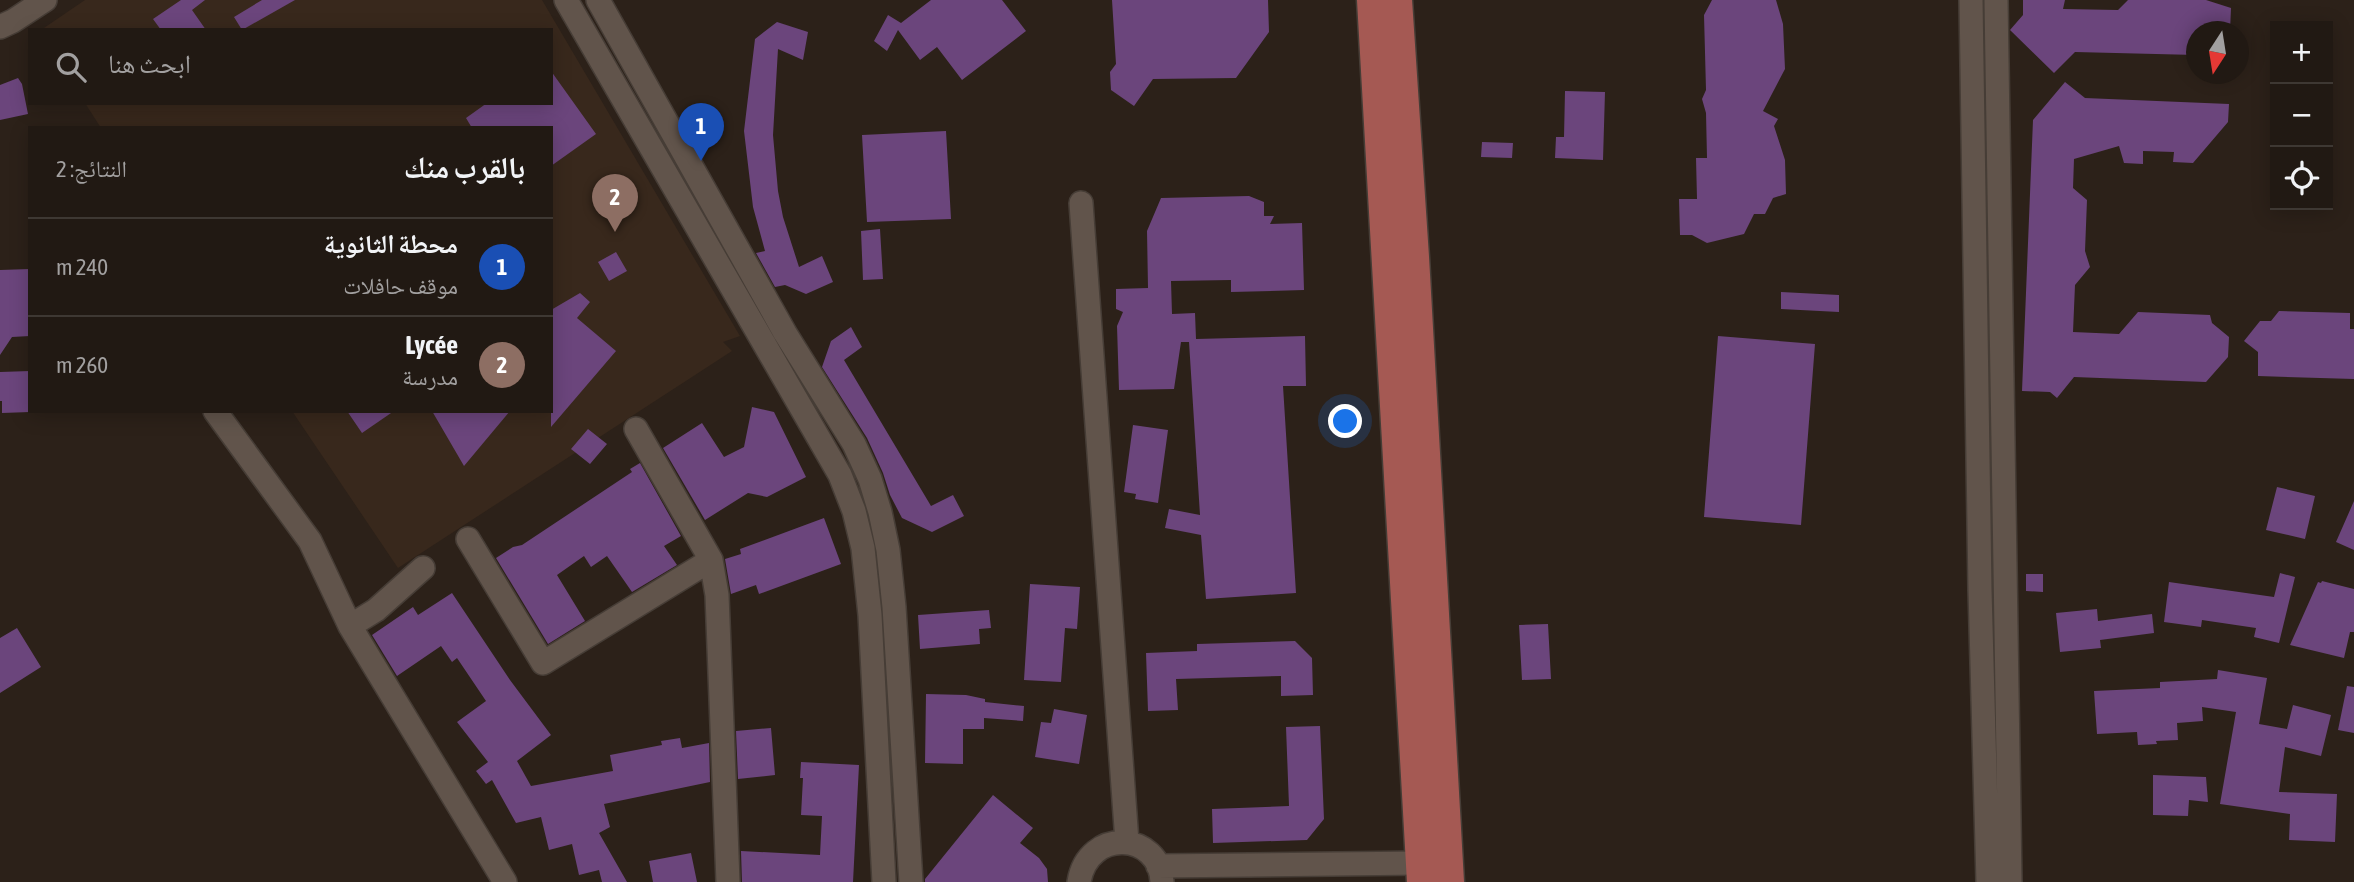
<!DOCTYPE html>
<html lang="ar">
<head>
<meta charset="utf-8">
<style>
	body { margin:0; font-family:"Asap Condensed","Noto Naskh Arabic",sans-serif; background:#29221c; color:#f1f3f6; direction:rtl }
	.controls { position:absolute; right:21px; top:21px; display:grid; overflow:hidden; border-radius:0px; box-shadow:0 4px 18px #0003 }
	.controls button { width:63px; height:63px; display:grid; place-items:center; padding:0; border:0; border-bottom:2px solid #3e3833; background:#211913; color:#f1f3f6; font:35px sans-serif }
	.compass { position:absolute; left:2186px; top:21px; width:63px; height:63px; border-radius:50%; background:#211913; box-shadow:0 4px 18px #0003; rotate:192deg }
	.you { position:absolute; left:1346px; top:422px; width:24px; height:24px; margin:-18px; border:5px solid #fff; border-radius:50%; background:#1a73e8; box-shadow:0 0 0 10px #1a73e833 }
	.badge { display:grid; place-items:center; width:46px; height:46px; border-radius:50%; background:#7ebdf9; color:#fff; font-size:23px; font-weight:700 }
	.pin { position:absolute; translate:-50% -58px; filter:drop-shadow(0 2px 4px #0008) }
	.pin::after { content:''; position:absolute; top:37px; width:24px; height:21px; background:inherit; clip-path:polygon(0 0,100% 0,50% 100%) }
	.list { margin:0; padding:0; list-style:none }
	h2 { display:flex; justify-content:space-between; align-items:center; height:91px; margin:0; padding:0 28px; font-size:30px }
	h2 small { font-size:23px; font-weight:400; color:#a2a0a0 }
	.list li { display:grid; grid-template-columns:46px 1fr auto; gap:21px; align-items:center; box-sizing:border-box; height:98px; padding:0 28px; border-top:2px solid #3e3833 }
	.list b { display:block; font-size:26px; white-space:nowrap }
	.list p { margin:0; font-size:23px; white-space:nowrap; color:#a2a0a0 }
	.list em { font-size:23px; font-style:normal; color:#a2a0a0 }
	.icon { flex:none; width:38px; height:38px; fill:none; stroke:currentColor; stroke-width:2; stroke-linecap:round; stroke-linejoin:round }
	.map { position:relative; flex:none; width:2354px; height:882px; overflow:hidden; direction:ltr }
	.search { position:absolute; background:#211913; box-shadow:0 4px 18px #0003; left:28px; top:28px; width:525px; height:77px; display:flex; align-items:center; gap:18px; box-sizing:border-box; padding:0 24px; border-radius:0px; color:#a2a0a0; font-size:26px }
	.panel { position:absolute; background:#211913; box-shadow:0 4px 18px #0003; left:28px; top:126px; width:525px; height:287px; border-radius:0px; direction:rtl }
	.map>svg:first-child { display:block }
	.built { fill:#38281c }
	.building { fill:#6b457c }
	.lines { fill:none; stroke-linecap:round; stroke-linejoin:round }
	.minor-casing { stroke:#463d36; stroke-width:26 }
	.major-casing { stroke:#463d36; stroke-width:33 }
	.minor { stroke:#61544b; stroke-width:23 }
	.major { stroke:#a55953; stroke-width:30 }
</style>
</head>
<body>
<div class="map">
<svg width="2354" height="882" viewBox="0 0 2354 882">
	<rect width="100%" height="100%" fill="#2c2119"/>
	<!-- built -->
	<path class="built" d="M85,0H542L740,336L723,342L732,351L398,568L292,411H551V128H101L85,103H551V30H41Z"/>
	<!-- building -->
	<path class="building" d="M181,0H205L192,10L206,30H161L153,19Z
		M262,0H295L242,30L234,17Z
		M931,0H1002L1026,31L962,80L937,47L920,60L898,30L887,51L874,41L888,15L901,23Z
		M1112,0H1268L1269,32L1236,78L1153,79L1134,106L1111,90L1110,72L1116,64Z
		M1712,0H1776L1783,24L1785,69L1763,111L1778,119L1774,126L1785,160L1786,194L1773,198L1765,214H1754L1744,234L1707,243L1692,235H1680L1679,199H1697L1696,158H1707L1706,113L1702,99L1706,90L1704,15Z
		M2023,0H2065L2063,9L2118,10L2128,0H2206L2231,8L2230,32H2196V55L2075,52L2054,73L2010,30L2023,15Z
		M777,22L808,32L803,60L778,49L773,135L778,191L783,217L799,267L822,256L833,282L806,294L785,285L775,287L756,253L765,251L753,207L744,131L755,39Z
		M551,71L596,134L551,166V128H472L466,118L487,103H551Z
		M18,78L22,84L28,114L0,120V85Z
		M2065,82L2085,98L2229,104L2228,122L2193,163L2173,162L2174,152L2143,151V164L2124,163L2119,146L2074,159L2073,188L2087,200L2085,251L2090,267L2075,285L2073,332L2119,334L2138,312L2210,315L2212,323L2229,337L2228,357L2206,382L2074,377L2057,398L2050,392L2022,391L2033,120Z
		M1565,91L1605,92L1603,160L1555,158L1556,137H1564Z
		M946,131L951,219L867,222L862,135Z
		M1482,142L1513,143L1512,158L1481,157Z
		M1249,196L1264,202V216H1274L1270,224L1302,223L1304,290L1231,292V280L1171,281L1172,314L1195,313L1196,339L1305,336L1306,386H1283L1296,593L1206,599L1201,535L1165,528L1169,509L1200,515L1189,342H1181L1174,389L1119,390L1117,326L1123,312L1116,309V289L1148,288L1147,231L1161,198Z
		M880,229L883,279L863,280L861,231Z
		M616,252L627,271L609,281L598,262Z
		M30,269V336L12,337L0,355V270Z
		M1781,292L1839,295V312L1781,309Z
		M580,293L590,302L577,318L616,351L551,427V310Z
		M2279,311L2350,313V329H2354V379L2258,376V352L2244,341L2260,321H2271Z
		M851,327L862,347L844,360L931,506L953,495L964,516L932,532L902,518L890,495L883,473L867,438L822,367L831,341Z
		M1718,336L1815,344L1801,525L1704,517Z
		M30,371V412L2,413V401H0V372Z
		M752,407L774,412L806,477L767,497L748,493L705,520L663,448L702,423L724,457L744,447Z
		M347,411H394L362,433Z
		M432,411H510L464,466Z
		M1133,425L1168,430L1158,503L1135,499L1136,494L1124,492Z
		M588,429L607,444L590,464L571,449Z
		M640,463L681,536L664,546L677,565L632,592L607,556L591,567L584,556L557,575L585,621L548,644L496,558L513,547L522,545L632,472L630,469Z
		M2277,487L2315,496L2305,539L2266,530Z
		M2354,501V550L2336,542Z
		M824,518L841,564L759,594L756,585L731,594L725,559L741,554L740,549Z
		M2280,573L2295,577L2279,643L2254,637L2256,628L2202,620L2201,627L2164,622L2169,582L2274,597Z
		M2026,574H2043V592L2026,591Z
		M2322,581L2354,589V632H2350L2344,658L2290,645L2318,582L2321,583Z
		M1030,584L1080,587L1077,629L1065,628L1061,682L1024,680Z
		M452,593L510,680L551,735L517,761L531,786L613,771L610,755L662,745L661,741L680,738L682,748L709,743L710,782L604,804L610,827L599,833L627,882H602L599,870L579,875L572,844L549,850L541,817L516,823L492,780L486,784L476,771L488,762L457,722L486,701L457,658L452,662L441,646L397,676L372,635L413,607L418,615Z
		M2097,609L2098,621L2152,614L2154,633L2100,640L2101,648L2060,652L2056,613Z
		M989,610L991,628L979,629L980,644L920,649L918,615Z
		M1548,624L1551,679L1522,680L1519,625Z
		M17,628L41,667L0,693V638Z
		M1295,641L1312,658L1313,695L1281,696V676L1176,679L1178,710L1148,711L1146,653L1197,651V644Z
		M2218,670L2267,678L2259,724L2287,729L2293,705L2331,715L2321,756L2285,747L2279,792L2337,794L2335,842L2289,840L2290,814L2220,804L2236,712L2202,707L2203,721L2177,723L2178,740L2156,741L2157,744L2138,745L2137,732L2097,734L2094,691L2160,688V682L2217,679Z
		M2347,686L2354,687V733L2338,730Z
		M926,694L966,695L985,699V702L1024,706L1023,721L984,718V729H963V764L925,763Z
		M1054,709L1087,715L1079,764L1035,757L1041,722L1051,723Z
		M1320,726L1324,819L1307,840L1213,843L1212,809L1289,806L1286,727Z
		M771,728L775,775L738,779L736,731Z
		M801,762L859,765L853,882H742L741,851L820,855L822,816L801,815L803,778H800Z
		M2153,775L2206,777L2208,802L2189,800L2188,816L2153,815Z
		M993,795L1033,828L1020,843L1039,858L1047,869L1048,882H925V879Z
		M691,853L697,882H653L649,861Z"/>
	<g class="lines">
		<!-- minor casing -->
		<g class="minor-casing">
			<path id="minor" d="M566,0L840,475L854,511L863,548L870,615L884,882
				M598,0L785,333L854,444L870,479L880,512L888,550L894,607L911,882
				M1971,0L1980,590L1988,882
				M1996,0L2010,882
				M0,27L13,21L45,0
				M1081,203L1127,842
				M215,411L310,541L350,626
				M636,429L711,560L717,595L728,882
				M468,539L543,663L711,560
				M423,568L376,610L350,626L505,882
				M1158,866L1421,863
				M1079,882C1088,827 1160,832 1162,882"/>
		</g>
		<!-- major casing -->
		<g class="major-casing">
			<path id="major" d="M1372,0L1422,882
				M1397,0L1414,257L1449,882"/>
		</g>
		<!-- minor -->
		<use href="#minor" class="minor"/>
		<!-- major -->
		<use href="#major" class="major"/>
	</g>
</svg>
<div class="controls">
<button>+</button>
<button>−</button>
<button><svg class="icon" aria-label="locate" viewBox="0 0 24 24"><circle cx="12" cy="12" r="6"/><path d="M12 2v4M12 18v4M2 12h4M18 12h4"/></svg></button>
</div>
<svg class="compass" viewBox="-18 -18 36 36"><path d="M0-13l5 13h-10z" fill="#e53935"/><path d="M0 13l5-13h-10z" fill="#a2a0a0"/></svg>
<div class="you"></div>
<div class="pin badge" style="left:701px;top:161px;background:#1a4fb4">1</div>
<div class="pin badge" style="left:615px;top:232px;background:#8d6e63">2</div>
<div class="search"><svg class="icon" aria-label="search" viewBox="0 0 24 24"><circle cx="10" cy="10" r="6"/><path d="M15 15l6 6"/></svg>ابحث هنا</div>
<section class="panel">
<h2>بالقرب منك<small>النتائج: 2</small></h2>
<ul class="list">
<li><span class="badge" style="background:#1a4fb4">1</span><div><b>محطة الثانوية</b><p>موقف حافلات</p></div><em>240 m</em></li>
<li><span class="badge" style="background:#8d6e63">2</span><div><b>Lycée</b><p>مدرسة</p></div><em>260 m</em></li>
</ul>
</section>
</div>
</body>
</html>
